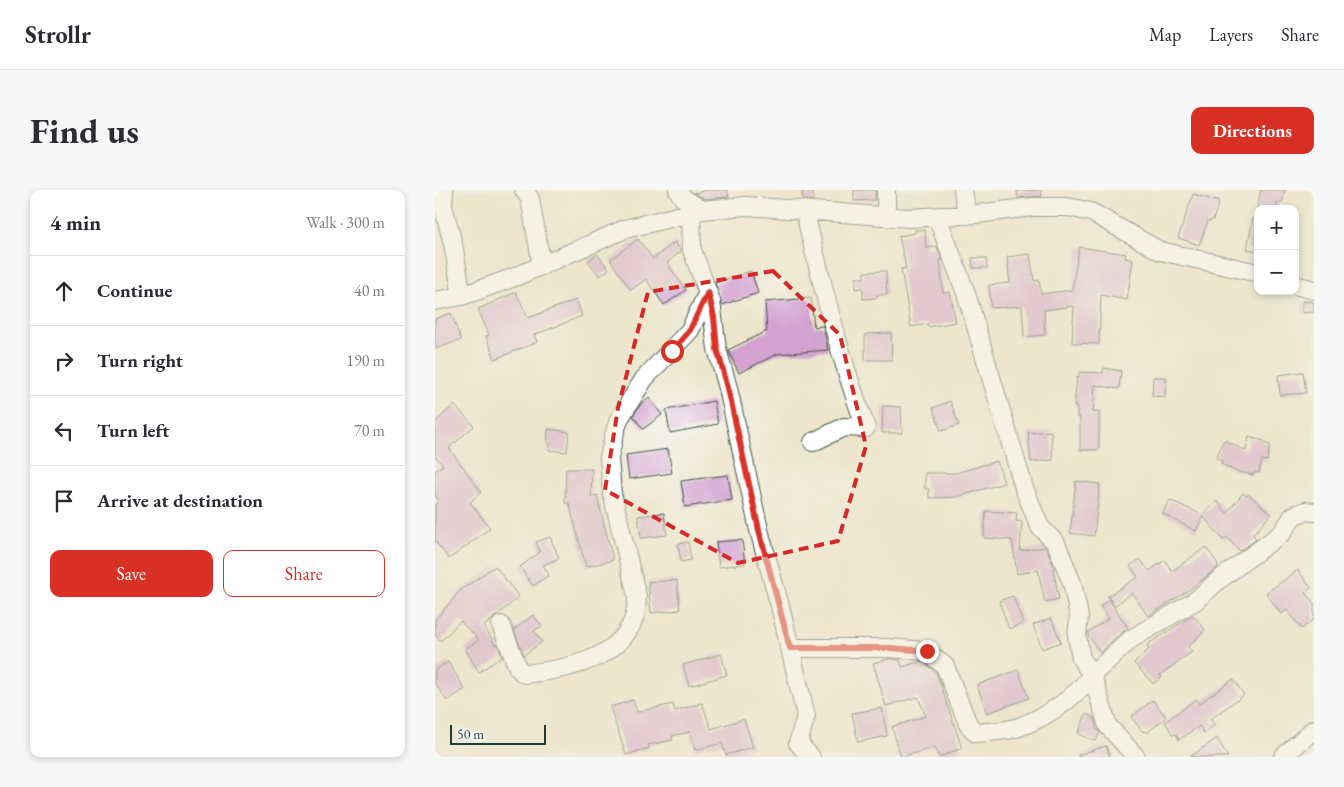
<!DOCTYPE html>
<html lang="en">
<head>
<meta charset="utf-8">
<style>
	body { margin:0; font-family:"EB Garamond",serif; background:#f7f7f7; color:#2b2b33 }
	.controls { position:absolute; right:15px; top:15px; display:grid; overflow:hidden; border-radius:10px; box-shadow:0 2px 8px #0003 }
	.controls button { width:45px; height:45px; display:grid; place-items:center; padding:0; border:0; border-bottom:1px solid #e1e1e2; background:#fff; color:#2b2b33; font:25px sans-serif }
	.scale { position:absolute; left:15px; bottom:12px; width:96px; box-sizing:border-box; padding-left:5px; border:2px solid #1f3d34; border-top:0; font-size:14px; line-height:18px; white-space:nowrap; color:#1f3d34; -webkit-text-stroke:4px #f6f6f2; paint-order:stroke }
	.stop { position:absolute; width:15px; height:15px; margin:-11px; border:4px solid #d93025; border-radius:50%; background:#fff }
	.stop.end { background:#d93025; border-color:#fff; box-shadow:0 1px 5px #0008 }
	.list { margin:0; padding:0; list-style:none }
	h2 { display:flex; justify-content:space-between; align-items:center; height:65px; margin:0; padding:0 20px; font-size:21px }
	h2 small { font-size:16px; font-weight:400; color:#7c7c81 }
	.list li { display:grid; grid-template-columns:32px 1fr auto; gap:15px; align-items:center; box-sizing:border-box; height:70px; padding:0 20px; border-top:1px solid #e1e1e2 }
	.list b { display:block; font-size:19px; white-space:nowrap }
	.list em { font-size:16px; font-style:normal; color:#7c7c81 }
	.actions { display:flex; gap:10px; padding:15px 20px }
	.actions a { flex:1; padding:11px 0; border:1px solid #d93025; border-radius:10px; text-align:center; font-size:18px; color:#d93025 }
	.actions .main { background:#d93025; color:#fff }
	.icon { flex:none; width:28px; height:28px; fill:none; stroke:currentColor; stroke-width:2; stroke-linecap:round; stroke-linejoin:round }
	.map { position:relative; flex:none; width:879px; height:567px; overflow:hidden; border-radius:10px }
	header { display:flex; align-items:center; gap:30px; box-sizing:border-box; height:70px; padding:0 25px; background:#fff; border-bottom:1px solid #e1e1e2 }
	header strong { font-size:24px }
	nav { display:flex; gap:28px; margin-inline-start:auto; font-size:18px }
	.intro { display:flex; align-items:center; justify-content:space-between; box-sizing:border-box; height:120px; padding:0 30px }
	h1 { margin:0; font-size:35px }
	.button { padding:12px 22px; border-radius:10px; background:#d93025; color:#fff; font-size:18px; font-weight:700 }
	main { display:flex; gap:30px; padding:0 30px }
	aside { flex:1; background:#fff; border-radius:10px; box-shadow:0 2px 8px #0003 }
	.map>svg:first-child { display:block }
	.building { fill:#d3a2d1 }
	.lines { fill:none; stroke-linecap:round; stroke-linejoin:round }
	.minor-casing { stroke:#3e564b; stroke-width:20 }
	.minor { stroke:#fff; stroke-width:18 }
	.route { stroke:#d93025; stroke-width:6 }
	.marked { fill:none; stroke:#d62828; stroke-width:4; stroke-dasharray:10 6; stroke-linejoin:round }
</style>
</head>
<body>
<header>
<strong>Strollr</strong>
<nav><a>Map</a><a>Layers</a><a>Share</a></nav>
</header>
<div class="intro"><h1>Find us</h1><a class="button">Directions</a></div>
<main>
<aside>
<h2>4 min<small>Walk · 300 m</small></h2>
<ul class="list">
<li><svg class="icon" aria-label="ahead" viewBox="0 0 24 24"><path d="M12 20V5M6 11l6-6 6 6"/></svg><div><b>Continue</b></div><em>40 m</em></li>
<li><svg class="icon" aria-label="right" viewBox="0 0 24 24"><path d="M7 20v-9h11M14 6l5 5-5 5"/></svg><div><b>Turn right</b></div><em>190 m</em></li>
<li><svg class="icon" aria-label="left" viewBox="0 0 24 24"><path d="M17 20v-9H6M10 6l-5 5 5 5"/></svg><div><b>Turn left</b></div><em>70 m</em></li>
<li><svg class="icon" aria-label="arrive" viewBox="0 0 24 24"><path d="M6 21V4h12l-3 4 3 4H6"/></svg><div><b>Arrive at destination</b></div></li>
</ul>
<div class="actions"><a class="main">Save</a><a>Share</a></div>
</aside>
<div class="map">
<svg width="879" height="567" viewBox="0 0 879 567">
	<rect width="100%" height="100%" fill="#f6f6f2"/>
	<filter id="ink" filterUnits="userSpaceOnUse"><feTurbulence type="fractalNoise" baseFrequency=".02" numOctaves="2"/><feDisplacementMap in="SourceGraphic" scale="10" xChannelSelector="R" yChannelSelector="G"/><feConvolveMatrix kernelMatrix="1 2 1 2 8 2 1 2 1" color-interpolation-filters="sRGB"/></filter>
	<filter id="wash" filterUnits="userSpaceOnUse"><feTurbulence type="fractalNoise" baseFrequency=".0096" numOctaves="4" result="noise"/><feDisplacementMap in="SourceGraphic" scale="20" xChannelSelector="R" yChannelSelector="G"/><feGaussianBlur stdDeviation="1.12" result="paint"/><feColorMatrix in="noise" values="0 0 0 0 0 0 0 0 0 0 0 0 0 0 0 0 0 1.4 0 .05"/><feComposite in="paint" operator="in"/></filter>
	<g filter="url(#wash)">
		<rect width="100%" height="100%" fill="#ede6cc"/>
		<g id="blocks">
			<!-- building -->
			<path class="building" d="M274,0H292L294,7L270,9L259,3Z
				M367,0H377L378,10H368Z
				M419,0H440V10L419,11Z
				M606,0L607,6L583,8L582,1Z
				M826,0H850L847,13L843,12L841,19H822Z
				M758,4L784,12L778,30L773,31L764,55L743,48Z
				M818,28H823V61L812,59Z
				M480,40H490L491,58L502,57L507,70H505L508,103L515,102L521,132L493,137V134L476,137L466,79L471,78L464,46L480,43Z
				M203,49L218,69L240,52L246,61L232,73L251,100L229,115L211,89L196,100L175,70Z
				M644,57L691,64L690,68L698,70L692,110L666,105L664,154L637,153L639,116L609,120L610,145L589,147L587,116L556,118L554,95L575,93L572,67L595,64L599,91L604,90L606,104L637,100Z
				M162,64L174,79L165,86L153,71Z
				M537,68H551L552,78H538Z
				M316,81L323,103L287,115L280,93Z
				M451,81L452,105H442V108L428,109V98L421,99V88H429V82Z
				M81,102L93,128L141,110L147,126L99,145L102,152L60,169L51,146L54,145L43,119Z
				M376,108L379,137L388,136L393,160L342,164L304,183L293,160L332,141L330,112Z
				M867,111L879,112V122L867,123Z
				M16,123L26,150L0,159V129Z
				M456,143L457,170H430V144Z
				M669,178L686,181L684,199L660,195L658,222H664V260H645V227H642V217H639L642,187H644V182L668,183Z
				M868,182L871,203L845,205L843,185Z
				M718,187H731L730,207L717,206Z
				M214,208L227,225L208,239L198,226L206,214Z
				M279,211L283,234L235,243L231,220Z
				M515,211L524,235L506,241L498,218Z
				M19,215L39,236L14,258L46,302L35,312L55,338L14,369L0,351V315L4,311L0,305V281L8,275L0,266V232Z
				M448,216L466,217L467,243H447Z
				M113,239L134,242L132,262L114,260L115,253H112Z
				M616,241L618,270L596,272L593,243Z
				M814,247L829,251V253L835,255L832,271L827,270L824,283L819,282L818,285L801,281L786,274L787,271L781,268L789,250L811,261Z
				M233,259L237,283L194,289L191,265Z
				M562,271L569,293L522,307L494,308V299H490V283H521Z
				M131,279H157L156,307L162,305L178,370L151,377L134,313H130Z
				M293,285L297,310L250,317L246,291Z
				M641,291L665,294L659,346L635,343Z
				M808,303L811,306L813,304L836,324L818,345L822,349L805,361L792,347L788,350L768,326L761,341L727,323L735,310L767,325L782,311L792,323Z
				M551,321L582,323L581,331H587L585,361L610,357L612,359L620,378H618L624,409L610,412L603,380L582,384L577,350L549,348Z
				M229,323L232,345L206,348L203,326Z
				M115,347L124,368L108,375L114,385L98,396L85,377L105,362L101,352Z
				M307,350L310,374L284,377L281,352Z
				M253,352L256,370L246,372L243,354Z
				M771,357L783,374L782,378L754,400L713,426L697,403L679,416L673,406L703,387L695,376L705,369L714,381L730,370L737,381Z
				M60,376L84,407L49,436L60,455L62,453L67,467L44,482L30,459L44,450L25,431L6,451L0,445V430L26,400Z
				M863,380L876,398L870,403L879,413V429L867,439L852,420L846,424L831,403Z
				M242,390L245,420L216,423L213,392Z
				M578,406L588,433L574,439L564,411Z
				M674,409L693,438L679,449L665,463L653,445V442L674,428L665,416Z
				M98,425L107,436L99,441L107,452L89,465L79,440Z
				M758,425L770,440L753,457L757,462L725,485L727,487L718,494L699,473L714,459L712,455Z
				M616,428L626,452L607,459L598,435Z
				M286,464L292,485L254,496L248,475Z
				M454,469L465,470L467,477L487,471L501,482L527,558L504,567L500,557L466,567L457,537L491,526L483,507L451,516L438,473Z
				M13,472L30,499L12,511L0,493V480Z
				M583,480L594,508L552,523L542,495Z
				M798,489L809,505L775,529L780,535L769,543L764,536L744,550L741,544L738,545L730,532L761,509L764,514Z
				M198,510L202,522L238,514L240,521L267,513L276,539L309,529L318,557L291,565L287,553L260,560L255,542L237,546L238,550L213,555L214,558L191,565L175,517Z
				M718,510L731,527L712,543L710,541L708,542L696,527Z
				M447,518L452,546L423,552L417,523Z
				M651,524L659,528L662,540L665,542L661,551L643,544Z
				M782,548L793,567H755Z
				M671,556L675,567H643V565Z"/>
		</g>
	</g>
	<g filter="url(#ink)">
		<use href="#blocks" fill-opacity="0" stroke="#3e564b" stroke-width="1"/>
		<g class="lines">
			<!-- minor casing -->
			<g class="minor-casing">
				<path id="minor" d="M9,0L8,16L18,54L27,106
					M89,0L95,9L107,76
					M243,0L248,8L267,20
					M451,0V27
					M528,0L532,25
					M256,22L257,60L276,111L282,159L293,198L324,340L346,420L371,526L363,553L376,567
					M370,22C387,95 405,168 431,238L409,237L378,252
					M860,95L879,100
					M0,111L27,106L80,87L190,39L267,20L311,16L474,28L542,24L597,17H633L656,22L725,61L823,83
					M66,435L83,478L89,484C137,479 203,466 202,406L177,303L174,268L179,245L184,229L209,189L255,140L273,102
					M355,458H454L491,461L510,476L533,534L541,543C555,541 570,542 584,537C611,527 639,509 657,485L646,468L642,446L644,426L637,393L621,353L605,337L589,298L531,103L502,27
					M701,567L673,536L657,485L696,449L760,411L785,389L847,343L858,326L870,321L879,322
					M848,567L879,539"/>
			</g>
			<!-- minor -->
			<use href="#minor" class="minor"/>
		</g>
	</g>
	<g class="lines" filter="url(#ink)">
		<!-- route -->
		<path class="route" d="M237,161L255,140L273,102L279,127L282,159L293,198L324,340L355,458H454L492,461"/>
	</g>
	<!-- marked area -->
	<path d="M0 0H879V567H0ZM338,81L405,145L431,256L403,351L303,373L170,300L183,218L213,102Z" fill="#ede6cc" fill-opacity=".55" fill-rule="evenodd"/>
	<path class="marked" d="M338,81L405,145L431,256L403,351L303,373L170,300L183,218L213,102Z"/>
</svg>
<div class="controls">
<button>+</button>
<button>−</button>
</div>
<div class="scale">50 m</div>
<div class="stop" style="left:237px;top:161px"></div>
<div class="stop end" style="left:492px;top:461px"></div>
</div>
</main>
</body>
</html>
